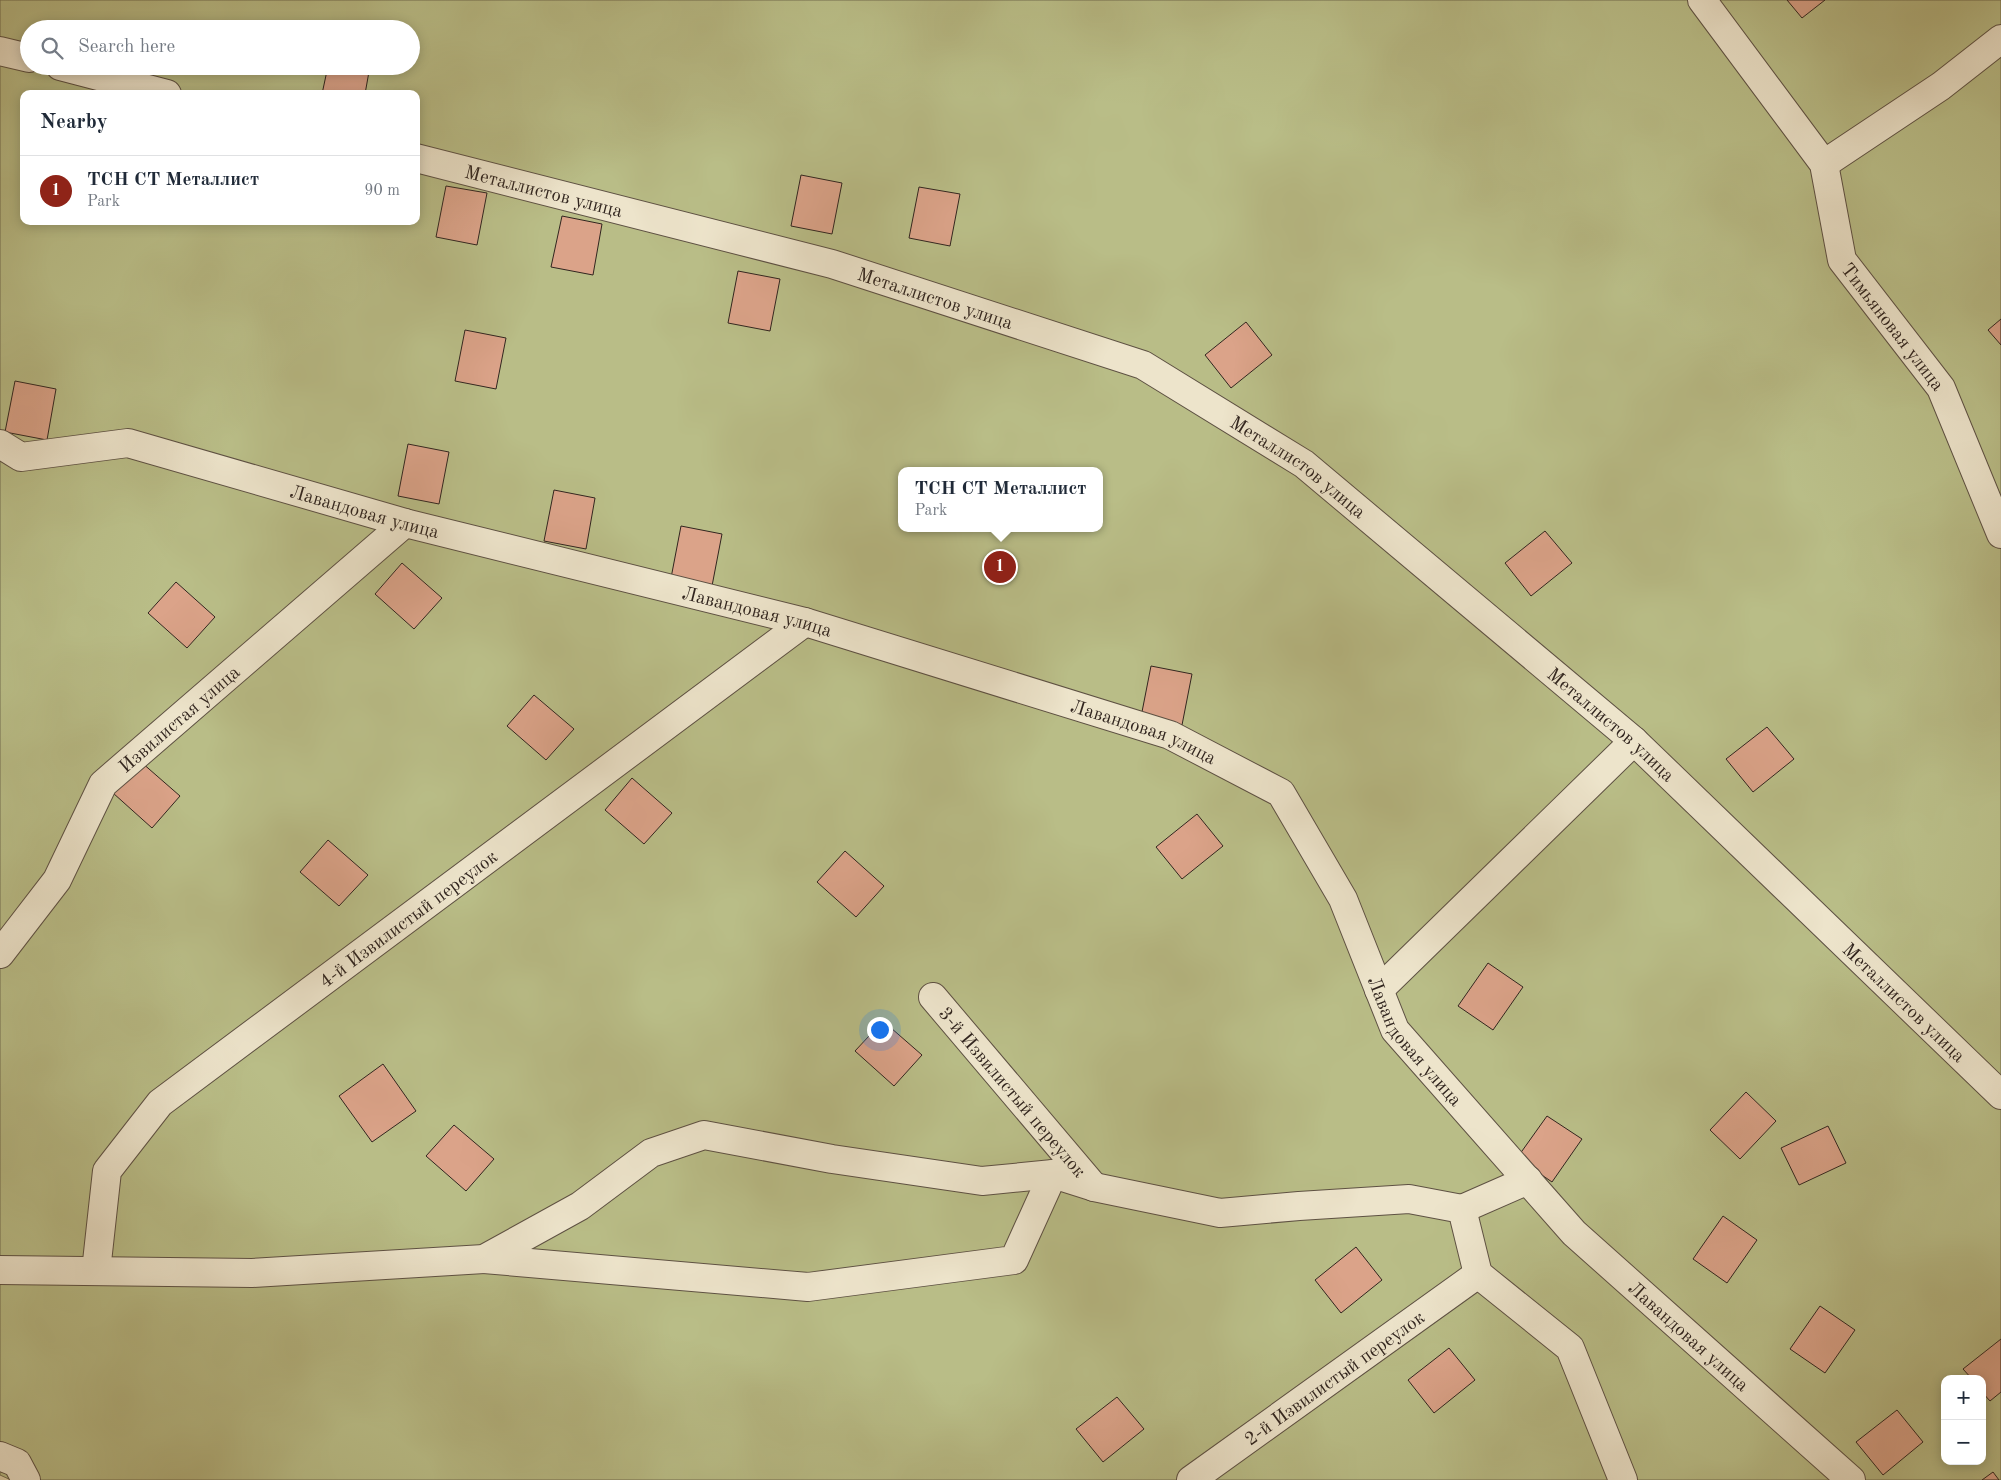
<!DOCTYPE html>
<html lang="en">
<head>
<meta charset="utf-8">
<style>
	body { margin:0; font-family:"Old Standard TT",serif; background:#f6f6f7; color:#1f2937 }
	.controls { position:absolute; right:15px; bottom:15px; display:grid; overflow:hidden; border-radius:10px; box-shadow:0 2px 12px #0003 }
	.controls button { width:45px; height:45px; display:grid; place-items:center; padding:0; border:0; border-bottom:1px solid #e0e1e3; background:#fff; color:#1f2937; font:25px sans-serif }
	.you { position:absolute; left:879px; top:1029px; width:18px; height:18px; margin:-12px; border:4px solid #fff; border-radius:50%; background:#1a73e8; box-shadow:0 0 0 8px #1a73e833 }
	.badge { display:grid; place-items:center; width:32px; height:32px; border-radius:50%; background:#8f2418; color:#fff; font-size:16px; font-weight:700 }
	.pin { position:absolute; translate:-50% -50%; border:2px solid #fff; box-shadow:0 1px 5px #0006 }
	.popup { position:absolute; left:898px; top:467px; width:205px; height:65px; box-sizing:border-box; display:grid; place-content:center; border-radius:10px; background:#fff; filter:drop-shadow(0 1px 4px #0005); font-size:16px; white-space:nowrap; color:#747a83 }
	.popup b { font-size:19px; color:#1f2937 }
	.popup::after { content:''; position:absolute; left:50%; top:100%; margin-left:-10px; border:10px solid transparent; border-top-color:#fff }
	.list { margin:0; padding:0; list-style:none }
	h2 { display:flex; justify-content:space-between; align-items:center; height:65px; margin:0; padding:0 20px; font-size:21px }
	h2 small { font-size:16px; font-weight:400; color:#747a83 }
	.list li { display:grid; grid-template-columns:32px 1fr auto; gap:15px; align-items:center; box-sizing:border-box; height:70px; padding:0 20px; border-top:1px solid #e0e1e3 }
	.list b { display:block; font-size:19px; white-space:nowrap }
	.list p { margin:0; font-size:16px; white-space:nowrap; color:#747a83 }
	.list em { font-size:16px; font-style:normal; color:#747a83 }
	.icon { flex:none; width:28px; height:28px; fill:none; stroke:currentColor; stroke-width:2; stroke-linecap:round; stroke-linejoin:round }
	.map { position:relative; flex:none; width:2001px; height:1480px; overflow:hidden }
	.search { position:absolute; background:#fff; box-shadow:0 2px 12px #0003; left:20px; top:20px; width:400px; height:55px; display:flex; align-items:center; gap:12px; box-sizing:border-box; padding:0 18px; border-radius:28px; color:#747a83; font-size:19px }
	.panel { position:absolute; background:#fff; box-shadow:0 2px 12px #0003; left:20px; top:90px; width:400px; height:135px; border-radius:10px }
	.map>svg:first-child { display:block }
	.green { fill:#b9bd87; stroke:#757153; fill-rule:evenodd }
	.building { fill:#dba389; stroke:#31251f }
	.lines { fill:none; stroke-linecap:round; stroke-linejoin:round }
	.minor-casing { stroke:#5e5143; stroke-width:30 }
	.minor { stroke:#ede4cb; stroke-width:28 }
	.labels { text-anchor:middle; stroke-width:4; stroke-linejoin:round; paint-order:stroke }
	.street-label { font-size:19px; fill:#31251f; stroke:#ede4cb }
</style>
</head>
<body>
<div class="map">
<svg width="2001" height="1480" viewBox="0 0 2001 1480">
	<rect width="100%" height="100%" fill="#e4d6af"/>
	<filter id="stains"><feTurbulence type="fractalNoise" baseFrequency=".004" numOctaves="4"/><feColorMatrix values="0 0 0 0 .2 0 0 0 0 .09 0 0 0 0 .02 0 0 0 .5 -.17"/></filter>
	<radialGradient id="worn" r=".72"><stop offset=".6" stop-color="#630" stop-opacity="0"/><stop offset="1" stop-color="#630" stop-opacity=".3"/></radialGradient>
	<!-- green -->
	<path class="green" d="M0,0H2001V1480H11L0,1475ZM29,29H411V66H29ZM24,94H416V221H24ZM901,471H1099V528H901ZM1945,1379H1982V1461H1945Z"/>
	<!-- building -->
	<path class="building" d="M1787,0H1825L1802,18Z
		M328,66H370L365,94H322Z
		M801,175L842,183L832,234L791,226Z
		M446,186L487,193L477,245L436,237Z
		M919,187L960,194L950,246L909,238Z
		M562,216L602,224L593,275L551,267Z
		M738,271L780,279L770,331L728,323Z
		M2001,319V345L1988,330Z
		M1246,322L1272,355L1231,388L1205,355Z
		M465,330L506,338L496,389L455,381Z
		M15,381L56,389L47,440L5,432Z
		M408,444L449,452L439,504L398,496Z
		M554,490L595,498L586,549L544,541Z
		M681,526L722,534L712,586L671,578Z
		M1545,531L1572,563L1531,596L1505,563Z
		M402,563L442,598L414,629L375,594Z
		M176,582L215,617L187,648L148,613Z
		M1151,666L1192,674L1182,725L1141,717Z
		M534,695L574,729L546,760L507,726Z
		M1767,727L1794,759L1753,792L1726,759Z
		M141,762L180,796L152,828L113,793Z
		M632,778L672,813L644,844L605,810Z
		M1197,814L1223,846L1182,879L1156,847Z
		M328,840L368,875L339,906L300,872Z
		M845,851L884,886L856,917L817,882Z
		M1488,963L1523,987L1493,1030L1458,1006Z
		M883,1021L922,1055L894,1086L855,1051Z
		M383,1064L416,1111L372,1142L339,1096Z
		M1746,1092L1776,1121L1740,1159L1710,1130Z
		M1547,1116L1582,1139L1552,1182L1517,1158Z
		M454,1125L494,1159L466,1191L426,1156Z
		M1828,1126L1846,1163L1799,1185L1781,1148Z
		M1723,1216L1757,1240L1727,1283L1693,1259Z
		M1356,1247L1382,1280L1341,1313L1315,1280Z
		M1820,1306L1855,1330L1825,1373L1790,1349Z
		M2001,1339V1392L1990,1401L1982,1392V1379H1972L1963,1369Z
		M1449,1348L1475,1380L1434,1413L1408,1380Z
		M1117,1397L1144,1429L1103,1462L1076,1429Z
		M1897,1410L1923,1442L1883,1475L1856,1442Z
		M1993,1472L1999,1480H1982Z"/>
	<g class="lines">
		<!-- minor casing -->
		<g class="minor-casing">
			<g id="minor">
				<path id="s1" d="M1702,0L1824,164L1842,260L1941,388L2001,534"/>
				<path d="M0,51L29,58"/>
				<path d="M60,66L167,94"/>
				<path id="s2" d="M416,158L832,264L1143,365L1304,464L1634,741L2001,1095"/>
				<path d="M1824,164L1941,86L2001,39"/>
				<path id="s3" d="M0,444L21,457L128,443L405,523L805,622L1170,735L1281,793L1343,899L1395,1030L1574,1233L1851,1480"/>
				<path id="s4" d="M0,954L57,880L103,784L405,523"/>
				<path d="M1379,990L1634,741"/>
				<path id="s5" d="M933,997L1094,1187"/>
				<path d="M1462,1209L1528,1180"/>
				<path d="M484,1259L808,1287L1014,1260L1053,1174"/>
				<path d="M0,1270L252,1273L484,1259L580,1206L651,1153L704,1135L832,1159L982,1181L1053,1174L1094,1187L1220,1213L1299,1206L1409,1199L1462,1209L1478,1274L1570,1348L1623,1480"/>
				<path id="s6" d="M96,1271L107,1171L160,1103L805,622"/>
				<path d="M0,1456L17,1463L26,1480"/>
				<path id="s7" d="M1191,1480L1478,1274"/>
			</g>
		</g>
		<!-- minor -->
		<use href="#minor" class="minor"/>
	</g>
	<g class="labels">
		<!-- street labels -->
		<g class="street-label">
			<text dy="7" stroke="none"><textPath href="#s2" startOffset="132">Металлистов улица</textPath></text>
			<text dy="7" stroke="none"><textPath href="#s2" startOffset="538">Металлистов улица</textPath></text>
			<text dy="7" stroke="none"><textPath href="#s1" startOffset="386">Тимьяновая улица</textPath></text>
			<text dy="7" stroke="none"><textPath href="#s2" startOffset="942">Металлистов улица</textPath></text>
			<text dy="7" stroke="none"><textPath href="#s3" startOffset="379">Лавандовая улица</textPath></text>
			<text dy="7" stroke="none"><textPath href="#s3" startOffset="784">Лавандовая улица</textPath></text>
			<text dy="7" stroke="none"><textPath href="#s4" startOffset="300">Извилистая улица</textPath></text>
			<text dy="7" stroke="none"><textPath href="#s2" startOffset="1348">Металлистов улица</textPath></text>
			<text dy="7" stroke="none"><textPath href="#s3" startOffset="1189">Лавандовая улица</textPath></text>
			<text dy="7" stroke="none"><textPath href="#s6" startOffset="496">4-й Извилистый переулок</textPath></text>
			<text dy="7" stroke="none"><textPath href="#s2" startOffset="1752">Металлистов улица</textPath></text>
			<text dy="7" stroke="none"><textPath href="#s3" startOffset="1624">Лавандовая улица</textPath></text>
			<text dy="7" stroke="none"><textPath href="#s5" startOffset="124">3-й Извилистый переулок</textPath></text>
			<text dy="7" stroke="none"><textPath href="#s3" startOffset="2029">Лавандовая улица</textPath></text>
			<text dy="7" stroke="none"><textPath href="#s7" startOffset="176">2-й Извилистый переулок</textPath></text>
		</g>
	</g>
	<rect width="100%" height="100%" filter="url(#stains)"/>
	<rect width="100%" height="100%" fill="url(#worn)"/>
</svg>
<div class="controls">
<button>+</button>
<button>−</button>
</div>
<div class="you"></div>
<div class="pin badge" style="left:1000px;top:567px">1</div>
<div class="popup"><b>ТСН СТ Металлист</b>Park</div>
<div class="search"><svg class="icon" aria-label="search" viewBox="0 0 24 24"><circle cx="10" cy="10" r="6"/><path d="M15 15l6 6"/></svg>Search here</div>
<section class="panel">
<h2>Nearby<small></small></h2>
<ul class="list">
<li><span class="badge">1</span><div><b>ТСН СТ Металлист</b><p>Park</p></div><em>90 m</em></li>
</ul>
</section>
</div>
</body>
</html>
